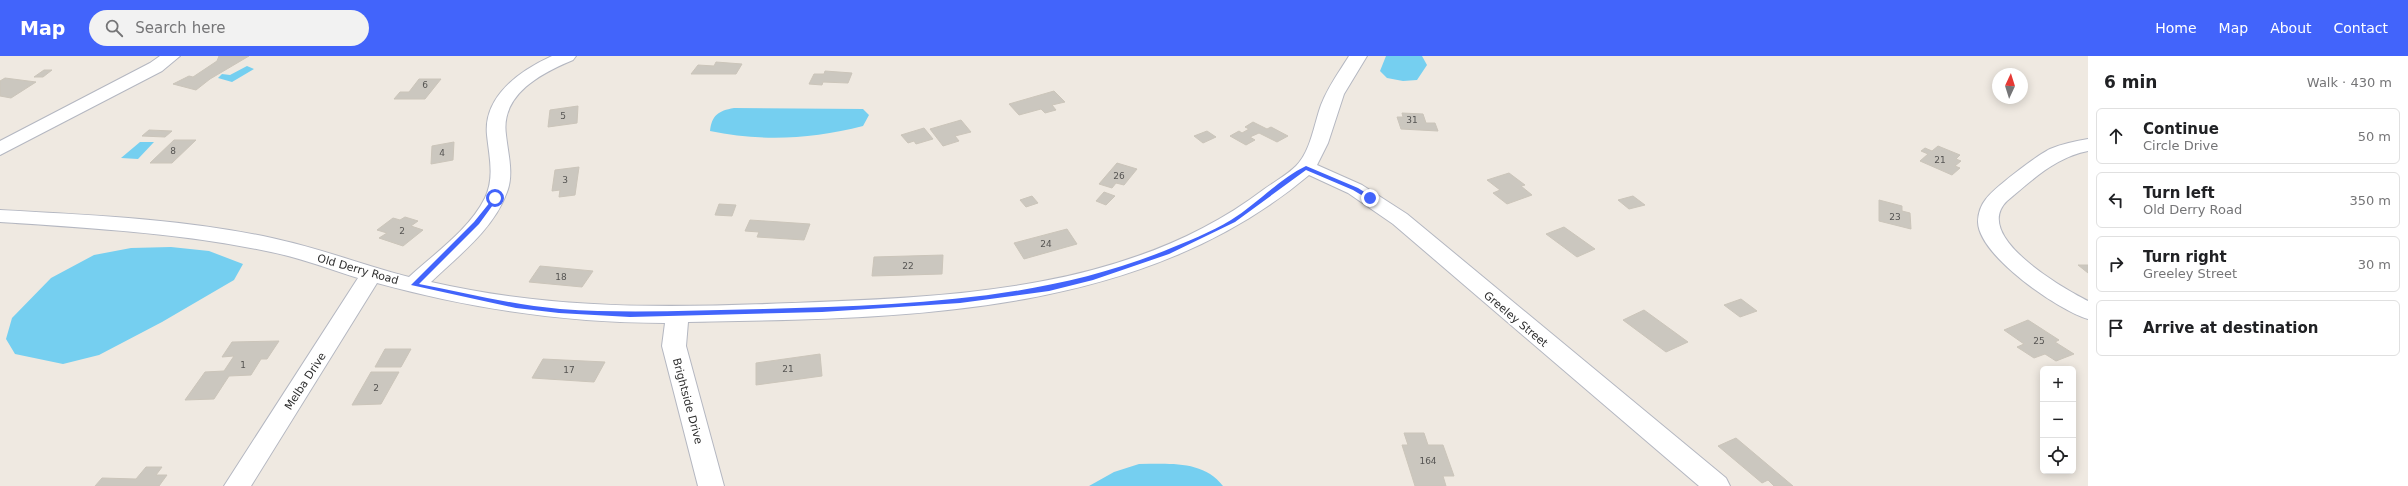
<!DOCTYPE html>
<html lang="en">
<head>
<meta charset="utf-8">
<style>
	body { margin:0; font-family:"DejaVu Sans",sans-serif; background:#f2f2f2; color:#202124 }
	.controls { position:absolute; right:12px; bottom:12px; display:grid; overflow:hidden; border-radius:6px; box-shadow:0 2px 10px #0003 }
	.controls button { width:36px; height:36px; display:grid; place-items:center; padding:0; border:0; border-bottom:1px solid #e0e0e0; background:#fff; color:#202124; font:20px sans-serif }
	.compass { position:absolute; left:1992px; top:12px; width:36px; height:36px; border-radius:50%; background:#fff; box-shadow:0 2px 10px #0003; rotate:4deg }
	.stop { position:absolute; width:12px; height:12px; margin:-9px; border:3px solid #4264fb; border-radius:50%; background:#fff }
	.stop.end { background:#4264fb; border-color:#fff; box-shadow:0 1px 4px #0008 }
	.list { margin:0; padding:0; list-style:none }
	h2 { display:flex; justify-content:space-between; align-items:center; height:52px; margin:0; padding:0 16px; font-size:17px }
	h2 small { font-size:13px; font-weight:400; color:#757577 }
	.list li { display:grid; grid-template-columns:26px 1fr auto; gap:12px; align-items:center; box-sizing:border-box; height:56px; margin:0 8px 8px; padding:0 8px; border:1px solid #e0e0e0; border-radius:6px }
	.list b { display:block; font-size:15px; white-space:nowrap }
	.list p { margin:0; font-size:13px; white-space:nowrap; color:#757577 }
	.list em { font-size:13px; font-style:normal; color:#757577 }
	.icon { flex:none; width:22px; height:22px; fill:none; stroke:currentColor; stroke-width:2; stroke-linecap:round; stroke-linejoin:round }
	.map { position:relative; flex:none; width:2088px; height:430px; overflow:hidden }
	header { display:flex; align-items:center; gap:24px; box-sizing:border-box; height:56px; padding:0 20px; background:#4264fb; color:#fff }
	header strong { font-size:19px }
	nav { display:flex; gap:22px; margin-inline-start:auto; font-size:14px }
	.search { width:280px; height:36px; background:#f2f2f2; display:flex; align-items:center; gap:10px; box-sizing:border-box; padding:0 14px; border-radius:22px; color:#757577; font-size:15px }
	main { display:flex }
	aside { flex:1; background:#fff }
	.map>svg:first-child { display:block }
	.water { fill:#75cff0 }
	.building { fill:#cbc7bf; stroke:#cbc5ba }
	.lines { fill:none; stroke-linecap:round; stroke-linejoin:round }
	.minor-casing { stroke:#b4b7c1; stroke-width:2 }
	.minor { fill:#fff; fill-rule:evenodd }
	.route { fill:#4264fb }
	.labels { text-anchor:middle; stroke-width:3.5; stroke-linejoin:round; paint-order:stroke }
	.number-label { font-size:9px; fill:#555452 }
	.street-label { font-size:11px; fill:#2e2e2e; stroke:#fff }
</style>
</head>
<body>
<header>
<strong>Map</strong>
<div class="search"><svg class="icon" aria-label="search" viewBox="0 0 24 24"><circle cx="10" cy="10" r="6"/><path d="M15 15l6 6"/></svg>Search here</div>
<nav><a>Home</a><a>Map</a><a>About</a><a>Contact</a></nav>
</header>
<main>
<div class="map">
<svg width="2088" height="430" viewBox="0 0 2088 430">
	<rect width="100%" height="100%" fill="#efe9e1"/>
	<!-- water -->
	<path class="water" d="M1386,0H1422L1427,9L1417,24L1403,25L1387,22L1380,15Z
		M247,10L254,13L232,26L218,22L222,18L230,19Z
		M734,52L863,53L869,59L863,70C812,83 762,86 710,75C712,59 718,55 734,52Z
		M140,86H154L138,103L121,102Z
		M171,191L209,195L243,208L234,224L162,266L99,299L63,308L15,298L6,283L12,262L51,222L94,199L131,192Z
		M1139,408C1169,408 1203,404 1223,430H1089L1114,416Z"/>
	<!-- building -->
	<path class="building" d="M219,0H249L210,23L196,34L173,28L189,20L193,21L217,5Z
		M716,6L742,8L736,18H691L698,9L714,10Z
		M44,14H52L43,21H34Z
		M825,15L852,17L848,27L823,26L822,29L809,28L814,18H824Z
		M5,22L36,26L11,42L0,40V25Z
		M419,23H441L425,43H394L400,36H409Z
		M1054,35L1065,46L1052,49L1056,54L1045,57L1041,53L1019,59L1009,48Z
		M578,50L577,67L548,71L550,54Z
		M1402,57L1423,58L1426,67H1435L1438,75L1401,73L1397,61H1403Z
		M961,64L971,76L955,80L959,85L943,90L930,73Z
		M1253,66L1267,73L1271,71L1288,80L1277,86L1259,77L1250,81L1255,84L1246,89L1230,80L1239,75L1242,77L1249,73L1245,71Z
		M924,72L933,83L916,88L914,85L908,87L901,79Z
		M149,74L172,75L165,81L142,80Z
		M1207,75L1216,81L1203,87L1194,80Z
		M174,84H196L172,107H150Z
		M454,86L453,104L431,108L432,90Z
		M1938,90L1960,99L1956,103L1961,105L1955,110L1960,112L1952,119L1920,105L1928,98L1921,95L1925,92L1932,95Z
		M1117,107L1137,113L1124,129L1116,127L1112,132L1099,128Z
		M579,111L575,139L559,141L560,134L552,135L555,114Z
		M1509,117L1525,129L1521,130L1532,139L1507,148L1493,137L1500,134L1487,124Z
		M1104,136L1115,140L1106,149L1096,145Z
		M1032,140L1038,147L1026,151L1020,144Z
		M1633,140L1645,149L1629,153L1618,144Z
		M1879,144L1902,150V155L1910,157L1911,173L1879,165Z
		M719,148L736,149L732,160L715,159Z
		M405,161L418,165L411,170L423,174L403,190L379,182L387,177L377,174L393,162L400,164Z
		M750,164L810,168L804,184L757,181L759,176L745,175Z
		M1564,171L1595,193L1577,201L1546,178Z
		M1067,173L1077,188L1024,203L1014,187Z
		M943,199L942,218L872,220L874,201Z
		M2078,209H2088V217Z
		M540,210L593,215L582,231L529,226Z
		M1741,243L1757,255L1740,261L1724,249Z
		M1644,254L1688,286L1666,296L1623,264Z
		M2028,264L2059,284L2055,286L2074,298L2056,305L2045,298L2034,302L2017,291L2024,288L2004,274Z
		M279,285L267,303H261L251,319L229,320L214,343L185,344L205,316L224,315L234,300L222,301L232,286Z
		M385,293H411L401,311H375Z
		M820,298L822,320L756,329V307Z
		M543,303L605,306L594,326L532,322Z
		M371,316H399L381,348L352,349Z
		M1404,377H1424L1428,389H1443L1454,420H1443L1446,430H1415L1402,389H1408Z
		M1736,382L1793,430H1774L1768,424L1762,427L1718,390Z
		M146,411H162L156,419H167L159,430H95L102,422L136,423Z"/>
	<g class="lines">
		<!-- minor casing -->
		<g class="minor-casing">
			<path id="minor" d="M160,0H180L162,15L0,99V85L150,7Z
				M552,0H576L573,4C542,17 500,38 506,79C508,98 514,118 507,136C494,173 458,200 431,226C554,254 667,252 792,247C952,241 1130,235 1263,134C1274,126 1287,119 1296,110C1311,95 1314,68 1321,49C1328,31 1339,16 1349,0H1367L1344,38L1328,87L1317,109L1362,129L1407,158L1726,422L1730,430H1699L1393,168L1348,137L1309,119C1138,263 899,262 688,266L686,290L724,430H698L662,290L665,267C566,267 472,253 377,227L251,430H224L358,222C329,213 301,202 271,196C182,177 91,172 0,166V154C91,159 183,163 272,182C319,192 363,209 409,221C435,197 469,174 485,142C495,121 489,100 487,79C483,40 521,14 552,0Z
				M2088,83V95C2056,101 2032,124 2007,145C1971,180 2063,232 2088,245V263C2058,254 1979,200 1978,166C1978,158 1981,149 1986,143C1994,132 2036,100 2050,93C2062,88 2075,85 2088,83Z"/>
		</g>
		<!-- minor -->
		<use href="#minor" class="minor"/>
	</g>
	<!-- route -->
	<path class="route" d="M1306,110L1358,132L1374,142L1368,143L1353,134L1306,114L1235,166L1169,198L1093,224L1049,235L960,247L822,256L630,261L559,257L516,252L411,229L474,166L495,140L498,142L479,168L419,228C466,237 513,249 560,253C628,258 696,254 764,253C899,249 1037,246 1164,195C1186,186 1211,176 1231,164C1257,148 1279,123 1306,110Z"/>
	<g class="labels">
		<!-- number labels -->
		<g class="number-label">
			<text x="425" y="32">6</text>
			<text x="563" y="63">5</text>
			<text x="1412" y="67">31</text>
			<text x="173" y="98">8</text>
			<text x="442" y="100">4</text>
			<text x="1940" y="107">21</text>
			<text x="1119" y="123">26</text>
			<text x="565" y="127">3</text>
			<text x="1895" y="164">23</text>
			<text x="402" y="178">2</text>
			<text x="1046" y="191">24</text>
			<text x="908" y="213">22</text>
			<text x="561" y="224">18</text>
			<text x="2039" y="288">25</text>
			<text x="243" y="312">1</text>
			<text x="788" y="316">21</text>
			<text x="569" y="317">17</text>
			<text x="376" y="335">2</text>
			<text x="1428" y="408">164</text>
		</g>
		<!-- street labels -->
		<g class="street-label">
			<text transform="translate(358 213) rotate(16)" y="4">Old Derry Road</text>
			<text transform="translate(1516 263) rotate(40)" y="4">Greeley Street</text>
			<text transform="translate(305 325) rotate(-57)" y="4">Melba Drive</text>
			<text transform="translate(688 345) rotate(75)" y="4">Brightside Drive</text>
		</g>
	</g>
</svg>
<div class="controls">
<button>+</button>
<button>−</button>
<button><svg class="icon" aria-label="locate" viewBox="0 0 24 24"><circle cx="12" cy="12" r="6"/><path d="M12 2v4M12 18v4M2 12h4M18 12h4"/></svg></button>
</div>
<svg class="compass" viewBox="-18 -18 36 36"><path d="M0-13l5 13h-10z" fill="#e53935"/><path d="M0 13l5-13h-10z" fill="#757577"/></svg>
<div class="stop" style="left:495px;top:142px"></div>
<div class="stop end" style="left:1370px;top:142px"></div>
</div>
<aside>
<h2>6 min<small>Walk · 430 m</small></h2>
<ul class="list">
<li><svg class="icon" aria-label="ahead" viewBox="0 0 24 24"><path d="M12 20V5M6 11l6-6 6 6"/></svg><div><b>Continue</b><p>Circle Drive</p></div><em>50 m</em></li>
<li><svg class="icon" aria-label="left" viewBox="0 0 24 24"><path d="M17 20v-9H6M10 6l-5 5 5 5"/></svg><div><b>Turn left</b><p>Old Derry Road</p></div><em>350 m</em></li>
<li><svg class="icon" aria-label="right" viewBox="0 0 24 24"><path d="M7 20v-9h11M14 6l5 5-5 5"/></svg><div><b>Turn right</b><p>Greeley Street</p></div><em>30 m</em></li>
<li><svg class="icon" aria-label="arrive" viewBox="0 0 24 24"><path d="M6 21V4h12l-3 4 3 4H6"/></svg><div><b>Arrive at destination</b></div></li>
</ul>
</aside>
</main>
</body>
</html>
